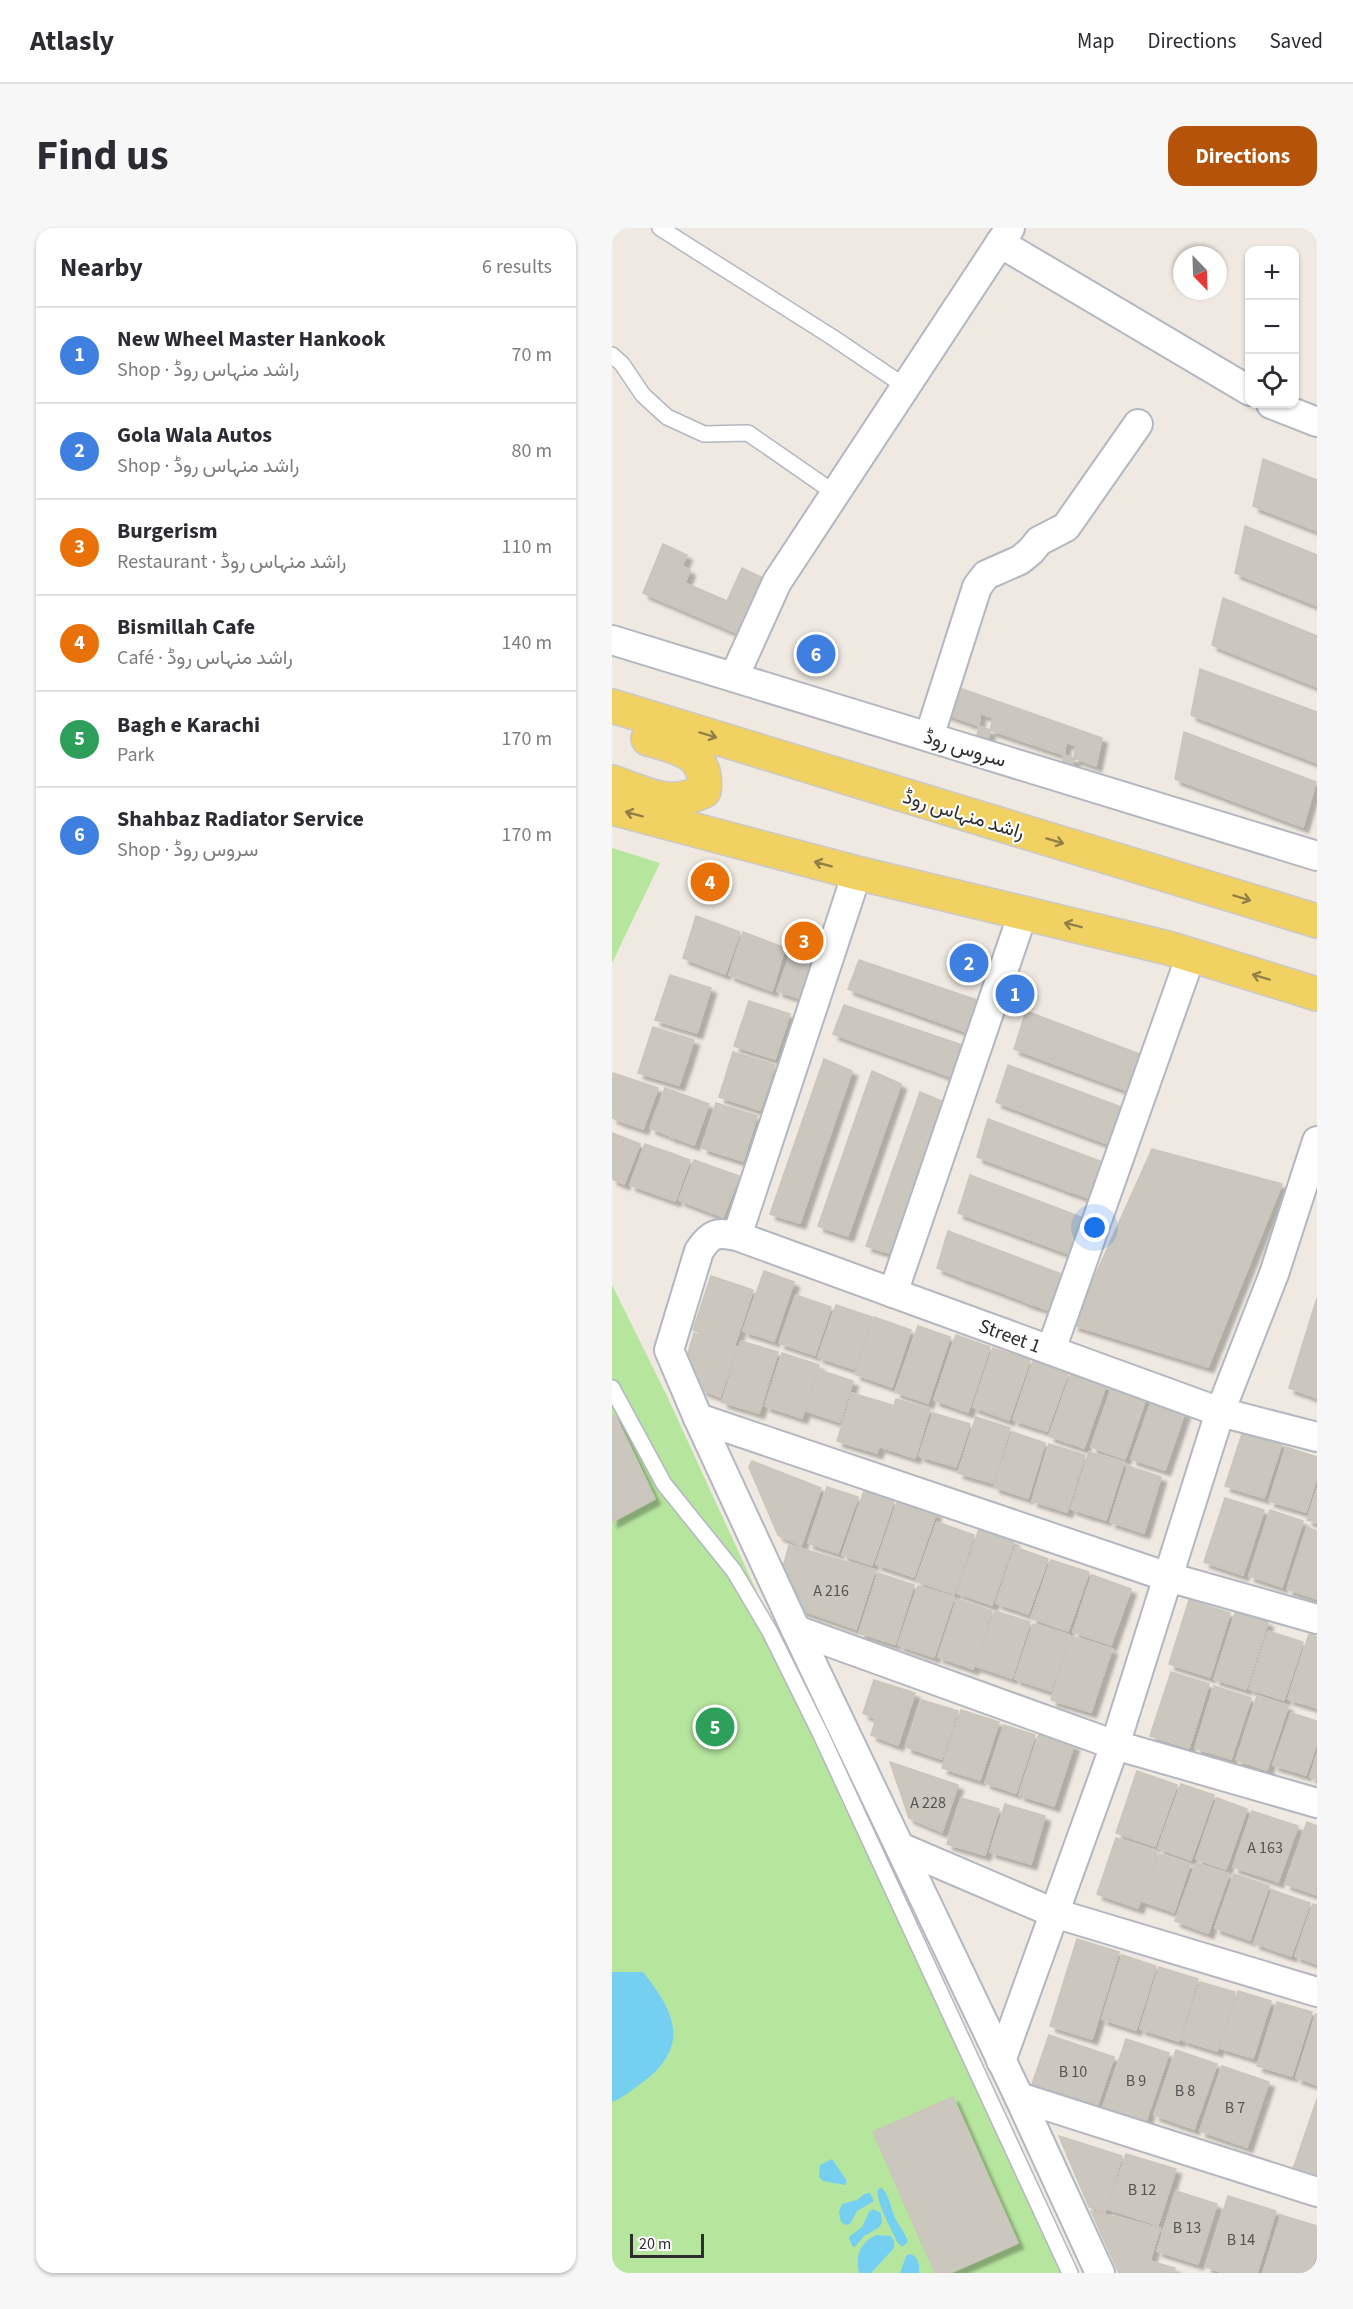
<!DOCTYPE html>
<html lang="en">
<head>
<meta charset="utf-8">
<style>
	body { margin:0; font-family:"Source Sans 3",Vazirmatn,sans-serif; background:#f7f7f7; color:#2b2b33 }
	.controls { position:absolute; right:18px; top:18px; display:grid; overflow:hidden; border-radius:12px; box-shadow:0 2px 4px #0004 }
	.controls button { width:54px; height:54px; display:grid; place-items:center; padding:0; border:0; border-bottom:2px solid #e1e1e2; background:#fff; color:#2b2b33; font:30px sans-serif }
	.compass { position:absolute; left:561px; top:18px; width:54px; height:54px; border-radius:50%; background:#fff; box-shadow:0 2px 4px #0004; rotate:157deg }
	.scale { position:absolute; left:18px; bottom:15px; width:74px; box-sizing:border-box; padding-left:6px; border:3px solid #2e2e2e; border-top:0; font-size:16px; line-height:21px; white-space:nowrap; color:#2e2e2e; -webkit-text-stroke:4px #fff; paint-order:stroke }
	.you { position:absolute; left:483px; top:1000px; width:21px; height:21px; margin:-15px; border:4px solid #fff; border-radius:50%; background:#1a73e8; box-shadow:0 0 0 9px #1a73e833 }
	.badge { display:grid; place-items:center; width:39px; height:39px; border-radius:50%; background:#b45309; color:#fff; font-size:20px; font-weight:700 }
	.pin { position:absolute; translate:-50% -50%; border:3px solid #fff; box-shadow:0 2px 6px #0006 }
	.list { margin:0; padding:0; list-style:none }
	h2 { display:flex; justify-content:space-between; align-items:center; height:78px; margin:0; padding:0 24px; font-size:26px }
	h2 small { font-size:20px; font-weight:400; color:#7c7c81 }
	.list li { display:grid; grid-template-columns:39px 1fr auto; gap:18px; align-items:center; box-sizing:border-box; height:96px; padding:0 24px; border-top:2px solid #e1e1e2 }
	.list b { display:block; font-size:22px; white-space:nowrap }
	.list p { margin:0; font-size:20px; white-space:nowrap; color:#7c7c81 }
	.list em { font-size:20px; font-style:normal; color:#7c7c81 }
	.icon { flex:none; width:33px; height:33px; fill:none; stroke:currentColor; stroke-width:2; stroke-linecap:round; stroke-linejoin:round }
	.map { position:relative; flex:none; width:705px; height:2045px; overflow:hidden; border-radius:18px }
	header { display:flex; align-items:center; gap:36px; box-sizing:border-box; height:84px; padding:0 30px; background:#fff; border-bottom:2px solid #e1e1e2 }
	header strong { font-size:28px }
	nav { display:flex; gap:33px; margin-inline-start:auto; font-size:21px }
	.intro { display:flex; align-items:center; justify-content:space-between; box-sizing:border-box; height:144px; padding:0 36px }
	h1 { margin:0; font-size:42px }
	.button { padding:15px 27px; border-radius:18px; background:#b45309; color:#fff; font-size:21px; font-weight:700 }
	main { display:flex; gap:36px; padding:0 36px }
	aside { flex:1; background:#fff; border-radius:18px; box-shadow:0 2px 4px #0004 }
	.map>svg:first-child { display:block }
	.green { fill:#b6e59e }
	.water { fill:#75cff0 }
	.building { fill:#cbc7bf; stroke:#cbc5ba; stroke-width:1.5; filter:url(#shadow) }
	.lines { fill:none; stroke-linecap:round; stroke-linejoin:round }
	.service-casing { stroke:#b4b7c1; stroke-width:18 }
	.minor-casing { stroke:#b4b7c1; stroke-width:32 }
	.primary-casing { stroke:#c9c9c9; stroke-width:36 }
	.service { stroke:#fff; stroke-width:15 }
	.minor { stroke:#fff; stroke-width:28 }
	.primary { stroke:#f2d163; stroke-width:33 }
	.oneway { stroke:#908048 }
	.labels { text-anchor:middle; stroke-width:4.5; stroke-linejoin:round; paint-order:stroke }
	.number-label { font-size:16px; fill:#555452 }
	.street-label { font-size:20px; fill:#2e2e2e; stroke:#fff }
</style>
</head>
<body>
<header>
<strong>Atlasly</strong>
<nav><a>Map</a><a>Directions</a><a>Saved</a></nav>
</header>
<div class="intro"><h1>Find us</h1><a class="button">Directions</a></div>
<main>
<aside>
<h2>Nearby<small>6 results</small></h2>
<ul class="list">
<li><span class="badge" style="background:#3f7fe0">1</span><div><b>New Wheel Master Hankook</b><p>Shop · راشد منہاس روڈ</p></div><em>70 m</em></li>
<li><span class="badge" style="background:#3f7fe0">2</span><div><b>Gola Wala Autos</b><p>Shop · راشد منہاس روڈ</p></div><em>80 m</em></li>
<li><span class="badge" style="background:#e8710a">3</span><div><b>Burgerism</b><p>Restaurant · راشد منہاس روڈ</p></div><em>110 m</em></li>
<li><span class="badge" style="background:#e8710a">4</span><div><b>Bismillah Cafe</b><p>Café · راشد منہاس روڈ</p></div><em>140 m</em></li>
<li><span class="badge" style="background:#2e9e5b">5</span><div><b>Bagh e Karachi</b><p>Park</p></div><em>170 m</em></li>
<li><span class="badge" style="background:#3f7fe0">6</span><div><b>Shahbaz Radiator Service</b><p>Shop · سروس روڈ</p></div><em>170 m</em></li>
</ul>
</aside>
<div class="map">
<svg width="705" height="2045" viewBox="0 0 705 2045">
	<defs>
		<filter id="shadow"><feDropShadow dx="5.5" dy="5.5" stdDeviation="1.5" flood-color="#0004"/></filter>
	</defs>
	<rect width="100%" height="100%" fill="#efe9e1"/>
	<!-- green -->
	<path class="green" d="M0,620L48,635L0,735Z
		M0,1057L54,1166L458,2045H0Z"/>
	<!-- water -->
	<path class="water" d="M0,1744H31C63,1784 79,1818 31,1854C21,1861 11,1870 0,1874Z
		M220,1931L235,1953L233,1957L211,1953L207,1949L208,1937Z
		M270,1960C278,1969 279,1981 284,1992C288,1999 293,2005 296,2014L290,2019L285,2014C280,2002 263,1973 266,1961Z
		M258,1965L262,1973L245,1983L238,1996L234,1997L229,1994L227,1984L230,1976L245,1972L252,1966Z
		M261,1981L269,1985L270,1995L266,2000L252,2008L243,2019L240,2018L237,2009L250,1999L257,1984Z
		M264,2007L279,2008L282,2013V2020L259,2045H247C243,2027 248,2015 264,2007Z
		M297,2026C306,2027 308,2037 307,2045H288L294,2028Z"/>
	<!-- building -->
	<path class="building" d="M651,231L705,252V303L641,278Z
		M633,298L705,327V378L623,345Z
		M51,316L75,327L70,338L78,342L73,355L115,373L130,340L151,350L125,405L31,365Z
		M611,370L705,408V459L600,417Z
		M588,441L705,484V535L579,487Z
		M336,456L490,510L484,538L462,530L464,518L454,514L452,527L378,502L381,490L368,485L367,498L331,485Z
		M367,498L378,502L376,511L365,508Z
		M572,504L704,554L691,599L563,551Z
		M452,527L462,530L460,540L450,537Z
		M84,688L128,704L113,746L71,730Z
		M131,704L173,720L160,763L117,747Z
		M95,711L104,714L96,739L87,736Z
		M180,722L203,728L193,772L165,763Z
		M144,729L154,732L145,757L136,754Z
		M247,732L371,774L360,806L236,761Z
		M58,747L99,760L85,805L43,792Z
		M68,772L93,780L90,788L65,781Z
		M137,773L178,786L163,831L122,818Z
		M232,777L356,819L345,851L221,806Z
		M414,783L538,830L524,866L402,821Z
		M132,790L156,799L153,808L129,799Z
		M41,799L82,812L67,857L26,845Z
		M434,809L445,813L438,833L427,830Z
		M51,823L76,831L73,840L48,832Z
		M121,824L163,837L148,882L107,869Z
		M212,831L240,843L188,995L158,986Z
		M493,832L504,835L497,856L486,852Z
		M396,837L520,883L506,920L384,874Z
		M116,841L140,850L138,859L113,850Z
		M260,843L289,856L236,1008L206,998Z
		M1,845L46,860L31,901L0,890Z
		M53,860L97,876L82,917L38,900Z
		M416,863L427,866L420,887L409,883Z
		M308,864L337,876L284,1027L254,1018Z
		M14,868L23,871L14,895L5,892Z
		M104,875L145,888L131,933L90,920Z
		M68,884L77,888L67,911L58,909Z
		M475,885L486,889L479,909L468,905Z
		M376,891L501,938L487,974L365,929Z
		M98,893L123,902L120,912L96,903Z
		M0,905L28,916L12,956L0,951Z
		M3,906L12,910L3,935L0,934V915Z
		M33,916L78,932L63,973L18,957Z
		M396,918L407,921L400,942L389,938Z
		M540,921L670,956L596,1139L461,1097Z
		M53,923L62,926L53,952L44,948Z
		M82,932L127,948L111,989L67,972Z
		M101,939L110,942L101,967L92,964Z
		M455,940L466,944L459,964L448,960Z
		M358,947L482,994L468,1030L346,985Z
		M375,972L386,976L379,996L368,993Z
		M424,990L435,993L428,1014L417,1011Z
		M336,1003L460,1050L446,1086L325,1040Z
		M356,1029L367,1033L359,1053L349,1050Z
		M152,1043L182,1054L162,1113L131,1103Z
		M99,1048L141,1062L123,1116L81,1102Z
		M418,1053L428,1056L421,1077L411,1073Z
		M184,1067L219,1079L203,1127L167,1115Z
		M705,1070V1170L677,1160Z
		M224,1077L260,1089L242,1141L206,1129Z
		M262,1089L299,1102L280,1159L243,1146Z
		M306,1098L338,1109L316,1175L283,1164Z
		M82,1105L125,1119L108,1169L90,1162L74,1132Z
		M344,1107L378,1119L356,1184L322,1172Z
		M129,1113L166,1124L147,1185L110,1174Z
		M381,1120L418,1132L397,1192L361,1179Z
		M170,1125L207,1137L190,1190L153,1178Z
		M421,1133L456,1145L435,1203L401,1192Z
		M207,1142L241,1153L228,1194L194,1183Z
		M459,1146L494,1157L472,1220L437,1208Z
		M501,1156L535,1167L513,1231L479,1219Z
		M240,1165L280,1177L265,1225L225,1213Z
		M284,1171L318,1181L303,1230L269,1219Z
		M540,1172L573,1184L553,1242L519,1231Z
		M321,1185L358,1196L344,1239L307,1228Z
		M3,1187L43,1271L0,1294V1188Z
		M364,1189L398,1200L381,1255L346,1245Z
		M631,1203L670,1215L652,1270L613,1258Z
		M400,1204L433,1215L416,1270L382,1259Z
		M437,1216L473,1227L455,1284L420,1273Z
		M674,1219L705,1229V1249L694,1284L657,1273Z
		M477,1224L512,1234L494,1292L459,1281Z
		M140,1233L209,1260L189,1318L166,1307L137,1239Z
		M516,1238L549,1249L532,1305L498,1294Z
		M215,1259L246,1269L226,1325L196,1315Z
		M705,1261V1295L695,1292Z
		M252,1263L282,1273L260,1337L230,1327Z
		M613,1270L652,1282L631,1347L592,1334Z
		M286,1272L324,1285L302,1349L264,1336Z
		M658,1282L691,1293L670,1359L637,1348Z
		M325,1294L362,1307L342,1366L304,1353Z
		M695,1299L705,1303V1371L675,1361Z
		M367,1301L402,1313L380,1377L345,1365Z
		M177,1317L263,1342L244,1401L189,1382L171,1339Z
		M403,1319L436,1331L416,1386L384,1375Z
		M439,1332L477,1344L456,1403L419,1390Z
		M266,1345L302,1357L283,1416L247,1405Z
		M480,1347L519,1361L499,1417L461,1404Z
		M306,1358L342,1369L322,1429L286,1417Z
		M345,1371L380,1383L361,1441L326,1429Z
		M577,1372L618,1385L598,1449L557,1436Z
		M383,1383L418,1394L400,1450L364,1438Z
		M624,1383L656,1394L634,1461L602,1451Z
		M421,1396L457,1407L439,1463L403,1451Z
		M656,1403L691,1414L672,1472L637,1461Z
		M697,1406L705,1409V1480L676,1471Z
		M459,1408L500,1421L479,1484L439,1472Z
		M559,1444L597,1456L577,1520L538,1508Z
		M262,1452L303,1465L286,1517L259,1507L264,1491L251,1485Z
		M602,1458L639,1470L619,1531L583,1520Z
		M645,1468L676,1478L655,1542L624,1532Z
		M310,1472L346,1483L330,1531L294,1519Z
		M349,1482L387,1494L368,1552L330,1540Z
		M679,1485L705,1493V1514L694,1547L661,1537Z
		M392,1497L423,1507L404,1565L373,1555Z
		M427,1506L462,1517L442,1578L407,1567Z
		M705,1526V1551L698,1549Z
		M278,1534L346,1557L330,1604L297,1590Z
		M525,1543L565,1557L543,1618L504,1605Z
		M569,1556L602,1567L579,1632L546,1620Z
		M349,1570L387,1581L373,1627L335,1616Z
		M605,1570L635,1581L614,1641L584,1631Z
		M393,1576L433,1588L419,1636L378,1624Z
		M640,1583L686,1598L666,1654L621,1639Z
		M695,1594L705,1598V1667L673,1656Z
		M504,1610L545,1624L526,1680L485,1666Z
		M547,1626L578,1636L562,1684L530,1673Z
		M584,1635L617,1646L596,1705L563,1693Z
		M622,1646L657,1658L638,1712L603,1700Z
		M660,1662L698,1675L679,1728L642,1715Z
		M701,1676L705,1677V1736L683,1728Z
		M465,1711L507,1724L480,1811L438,1798Z
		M510,1727L544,1738L524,1802L490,1791Z
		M547,1739L586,1751L567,1813L528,1801Z
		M588,1754L623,1764L605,1823L570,1812Z
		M626,1763L659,1773L641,1830L608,1820Z
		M665,1774L700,1784L680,1848L645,1838Z
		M704,1786H705V1857L684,1850Z
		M437,1807L502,1829L485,1878L420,1856Z
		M514,1811L557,1825L534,1893L491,1879Z
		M564,1822L605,1836L582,1901L542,1887Z
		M610,1838L657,1854L635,1919L588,1903Z
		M341,1869L406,2015L338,2045H323L261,1904Z
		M705,1871V1949L681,1941Z
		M447,1908L510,1928L493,1984L477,1979Z
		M514,1926L564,1941L546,1997L496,1981Z
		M564,1963L605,1976L586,2036L545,2023Z
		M616,1968L664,1983L645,2045H612L594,2039Z
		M479,1983L548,2000L538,2033L563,2040L561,2045H507Z
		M669,1987L705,1998V2023L698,2045H651Z"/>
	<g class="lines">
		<!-- service casing -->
		<g class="service-casing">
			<path id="service" d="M48,0L220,109L294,159
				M0,127L10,136L31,167L55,189L92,206L136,205L224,266
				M0,1160L52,1256L122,1343L158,1404L209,1507L458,2045"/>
		</g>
		<!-- minor casing -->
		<g class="minor-casing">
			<g id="minor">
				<path d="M388,15L638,163"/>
				<path d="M659,176L705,194"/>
				<path d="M0,412L705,628"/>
				<path d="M122,449L165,354L398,0"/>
				<path d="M317,509L365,359L374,347L408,332L419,323L427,313L454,299L526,196"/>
				<path d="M125,1008L245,645"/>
				<path d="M281,1065L411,685"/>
				<path d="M439,1122L579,727"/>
				<path d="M86,1190L556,1349L705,1391"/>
				<path d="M184,1402L503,1517L705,1575"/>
				<path d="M288,1619L442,1685L705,1764"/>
				<path d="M389,1833L503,1517L608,1184L662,1046L705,913"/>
				<path d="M407,1869L705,1964"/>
				<path id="s1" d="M488,2045L407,1869L184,1402L86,1190L57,1122L87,1023C99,1005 104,1004 125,1008L608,1184L705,1209"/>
			</g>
		</g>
		<!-- primary casing -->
		<g class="primary-casing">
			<path id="primary" d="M0,478L705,693
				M0,554C36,566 56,581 92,563C97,524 66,520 36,511
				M0,580L245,645L556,720L705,766"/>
		</g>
		<!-- service -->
		<use href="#service" class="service"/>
		<!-- minor -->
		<use href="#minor" class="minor"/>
		<!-- primary -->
		<use href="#primary" class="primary"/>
	</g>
	<!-- one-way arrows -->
	<defs><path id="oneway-shaft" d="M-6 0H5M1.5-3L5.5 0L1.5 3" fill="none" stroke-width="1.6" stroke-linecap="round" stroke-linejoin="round" transform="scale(1.5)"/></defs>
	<g class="oneway">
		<use href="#oneway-shaft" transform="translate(96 507) rotate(17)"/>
		<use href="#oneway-shaft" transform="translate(22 586) rotate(-165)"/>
		<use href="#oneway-shaft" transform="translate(443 613) rotate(17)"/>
		<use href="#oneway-shaft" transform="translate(211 636) rotate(-165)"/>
		<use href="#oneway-shaft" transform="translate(630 670) rotate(17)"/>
		<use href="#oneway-shaft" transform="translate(461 697) rotate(-166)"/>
		<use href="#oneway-shaft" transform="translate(649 749) rotate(-163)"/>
	</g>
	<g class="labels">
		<!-- number labels -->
		<g class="number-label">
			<text x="219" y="1368">A 216</text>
			<text x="316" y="1580">A 228</text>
			<text x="653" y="1625">A 163</text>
			<text x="461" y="1849">B 10</text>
			<text x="524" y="1858">B 9</text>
			<text x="573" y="1868">B 8</text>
			<text x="623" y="1885">B 7</text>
			<text x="530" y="1967">B 12</text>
			<text x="575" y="2005">B 13</text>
			<text x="629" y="2017">B 14</text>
		</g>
		<!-- street labels -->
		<g class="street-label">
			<text transform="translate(353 520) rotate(17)" y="7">سروس روڈ</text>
			<text transform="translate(352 586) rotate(17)" y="7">راشد منہاس روڈ</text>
			<text dy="7" stroke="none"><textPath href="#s1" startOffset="1458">Street 1</textPath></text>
		</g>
	</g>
</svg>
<div class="controls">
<button>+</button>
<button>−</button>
<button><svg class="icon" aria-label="locate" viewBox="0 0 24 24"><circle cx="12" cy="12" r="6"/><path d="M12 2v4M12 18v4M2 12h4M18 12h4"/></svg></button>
</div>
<svg class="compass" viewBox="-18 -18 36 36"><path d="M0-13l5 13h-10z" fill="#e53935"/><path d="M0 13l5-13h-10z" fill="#7c7c81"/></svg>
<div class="scale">20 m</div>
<div class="you"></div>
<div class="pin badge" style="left:403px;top:766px;background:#3f7fe0">1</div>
<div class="pin badge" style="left:357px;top:735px;background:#3f7fe0">2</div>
<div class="pin badge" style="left:192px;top:713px;background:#e8710a">3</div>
<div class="pin badge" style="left:98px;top:654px;background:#e8710a">4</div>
<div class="pin badge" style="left:103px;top:1499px;background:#2e9e5b">5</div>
<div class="pin badge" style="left:204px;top:426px;background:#3f7fe0">6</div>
</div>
</main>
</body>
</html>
